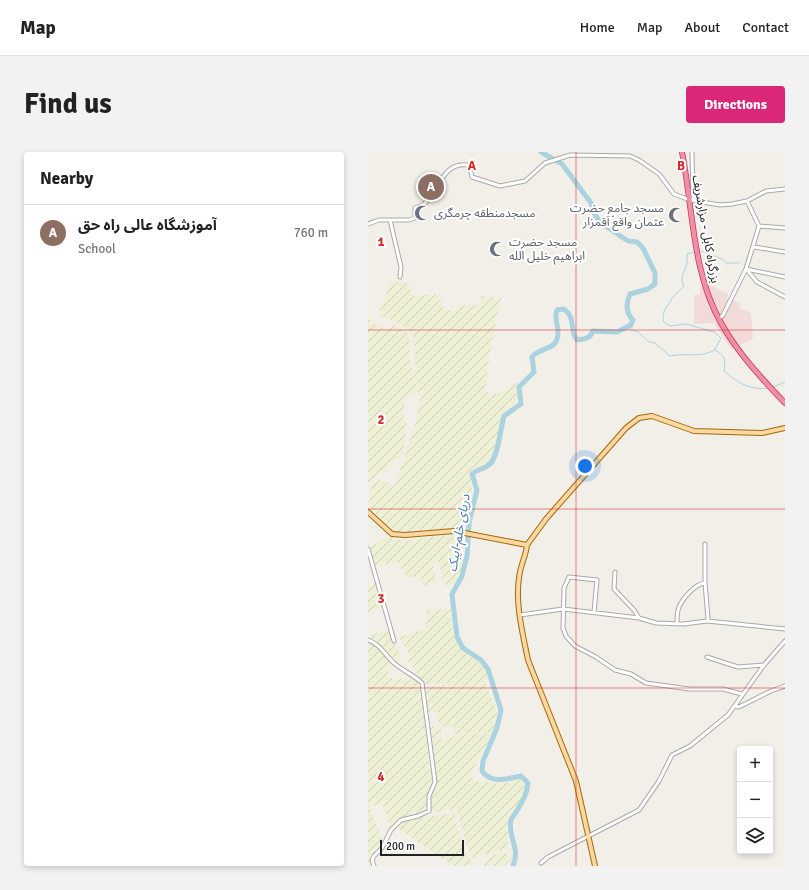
<!DOCTYPE html>
<html lang="en">
<head>
<meta charset="utf-8">
<style>
	body { margin:0; font-family:Signika,"Noto Sans Arabic",sans-serif; background:#f2f2f2; color:#222 }
	.controls { position:absolute; right:12px; bottom:12px; display:grid; overflow:hidden; border-radius:4px; box-shadow:0 2px 6px #0003 }
	.controls button { width:36px; height:36px; display:grid; place-items:center; padding:0; border:0; border-bottom:1px solid #e0e0e0; background:#fff; color:#222; font:20px sans-serif }
	.scale { position:absolute; left:12px; bottom:10px; width:84px; box-sizing:border-box; padding-left:4px; border:2px solid #222; border-top:0; font-size:11px; line-height:14px; white-space:nowrap; color:#222; -webkit-text-stroke:3px #fff; paint-order:stroke }
	.you { position:absolute; left:217px; top:314px; width:14px; height:14px; margin:-10px; border:3px solid #fff; border-radius:50%; background:#1a73e8; box-shadow:0 0 0 6px #1a73e833 }
	.badge { display:grid; place-items:center; width:26px; height:26px; border-radius:50%; background:#db2777; color:#fff; font-size:13px; font-weight:700 }
	.pin { position:absolute; translate:-50% -50%; border:2px solid #fff; box-shadow:0 1px 4px #0006 }
	.list { margin:0; padding:0; list-style:none }
	h2 { display:flex; justify-content:space-between; align-items:center; height:52px; margin:0; padding:0 16px; font-size:17px }
	h2 small { font-size:13px; font-weight:400; color:#767676 }
	.list li { display:grid; grid-template-columns:26px 1fr auto; gap:12px; align-items:center; box-sizing:border-box; height:56px; padding:0 16px; border-top:1px solid #e0e0e0 }
	.list b { display:block; font-size:15px; white-space:nowrap }
	.list p { margin:0; font-size:13px; white-space:nowrap; color:#767676 }
	.list em { font-size:13px; font-style:normal; color:#767676 }
	.icon { flex:none; width:22px; height:22px; fill:none; stroke:currentColor; stroke-width:2; stroke-linecap:round; stroke-linejoin:round }
	.map { position:relative; flex:none; width:417px; height:714px; overflow:hidden; border-radius:4px }
	header { display:flex; align-items:center; gap:24px; box-sizing:border-box; height:56px; padding:0 20px; background:#fff; border-bottom:1px solid #e0e0e0 }
	header strong { font-size:19px }
	nav { display:flex; gap:22px; margin-inline-start:auto; font-size:14px }
	.intro { display:flex; align-items:center; justify-content:space-between; box-sizing:border-box; height:96px; padding:0 24px }
	h1 { margin:0; font-size:28px }
	.button { padding:10px 18px; border-radius:4px; background:#db2777; color:#fff; font-size:14px; font-weight:700 }
	main { display:flex; gap:24px; padding:0 24px }
	aside { flex:1; background:#fff; border-radius:4px; box-shadow:0 2px 6px #0003 }
	.map>svg:first-child { display:block }
	.commercial { fill:#f2dad9 }
	.farmland { fill:url(#farmland-furrows) }
	.lines { fill:none; stroke-linecap:round; stroke-linejoin:round }
	.stream { stroke:#aad3df; stroke-width:1 }
	.river { stroke:#aad3df; stroke-width:5 }
	.minor-casing { stroke:#a9a9a9; stroke-width:5 }
	.major-casing { stroke:#a06b00; stroke-width:6 }
	.highway-casing { stroke:#dc2a67; stroke-width:6 }
	.minor { stroke:#fff; stroke-width:3 }
	.major { stroke:#fcd6a4; stroke-width:4 }
	.highway { stroke:#e892a2; stroke-width:4.5 }
	.grid { fill:none; stroke:#d62828; stroke-width:1; stroke-opacity:0.55 }
	.labels { text-anchor:middle; stroke-width:4; stroke-linejoin:round; paint-order:stroke }
	.worship-label { font-size:12px; fill:#5b616d; stroke:#fff; text-anchor:start }
	.street-label { font-size:12px; fill:#222; stroke:#fff }
	.water-label { font-size:13px; font-style:italic; fill:#4a7aab; stroke:#fff }
	.grid-label { font-size:13px; text-anchor:middle; font-weight:bold; fill:#d62828; stroke:#fff; stroke-width:4; stroke-linejoin:round; paint-order:stroke }
</style>
</head>
<body>
<header>
<strong>Map</strong>
<nav><a>Home</a><a>Map</a><a>About</a><a>Contact</a></nav>
</header>
<div class="intro"><h1>Find us</h1><a class="button">Directions</a></div>
<main>
<aside>
<h2>Nearby<small></small></h2>
<ul class="list">
<li><span class="badge" style="background:#8d6e63">A</span><div><b>آموزشگاه عالی راه حق</b><p>School</p></div><em>760 m</em></li>
</ul>
</aside>
<div class="map">
<svg width="417" height="714" viewBox="0 0 417 714">
	<defs>
		<pattern id="farmland-furrows" width="10" height="10" patternUnits="userSpaceOnUse"><rect width="10" height="10" fill="#eef0d5"/><path d="M-1 1l2-2M0 10L10 0M9 11l2-2" fill="none" stroke="#ccceb7"/></pattern>
	</defs>
	<rect width="100%" height="100%" fill="#f2efe9"/>
	<!-- commercial -->
	<path class="commercial" d="M345,134L360,142L359,146L372,151L371,156L383,161L385,187L363,197L346,171L326,172V143H332V135Z"/>
	<!-- farmland -->
	<path class="farmland" d="M23,128L40,131L44,144L71,142L76,158L88,159V153H111L114,144L133,146L122,200L117,240L129,242L148,231L151,233L150,246L148,252L139,257L134,266L123,309L114,314L105,316L102,322L104,337L102,359L93,377L29,381L0,355L3,334L10,328L27,333L48,269L53,244L50,242L48,223V240L37,246L35,264L39,268L35,302L0,332V160L3,171L21,178L26,172L41,182L42,213L48,221L45,182L24,168L10,164Z
		M83,382L95,401L96,411L95,418L91,428L81,435L76,432L70,409L64,411L69,430L55,434L52,424L39,426L29,409L7,416L1,396L20,384L35,389Z
		M10,432L16,455L0,460V433Z
		M64,457H84L83,467L86,485L92,496L117,515L121,526L117,529L124,549L129,556L128,576L126,580H107L87,583L85,575L73,574L74,585L61,587L58,575L73,574L70,568V560H57L56,535L80,533L79,531L58,533L40,509L42,504L31,485L58,477L59,459Z
		M21,478L34,505L29,511L14,494L1,485L3,483Z
		M0,489L5,491L28,514L19,516L21,526L49,528L52,533L64,629L63,637L59,644L60,661L37,665L32,667L23,676L14,652L1,654L14,687L11,694L3,700V714H0Z
		M105,581L124,582L105,617L104,625L107,629L134,632L150,627L155,630L158,637L157,643L147,657L142,662L139,696L106,706L102,703L99,696L88,657L63,661L62,645L68,632L62,589Z
		M86,661L97,701L105,710L106,714H85L28,675L32,669Z
		M137,700L144,706L136,714H116L120,708L119,705Z"/>
	<g class="lines">
		<!-- stream -->
		<path class="stream" d="M333,99L354,107L358,111H371
			M326,100L319,102C319,106 320,112 318,115C315,122 312,127 316,134L305,145L296,159L295,169L302,174L318,172L346,180L353,186L347,197
			M259,176L270,180L281,190L287,191L302,204C321,200 330,207 347,198C357,203 358,208 356,219C370,231 383,239 402,236
			M405,235L417,230"/>
		<!-- river -->
		<path class="river" d="M145,714C153,695 139,685 143,668C144,665 147,662 148,660C154,650 159,643 160,631L153,624C138,627 123,632 114,619L115,609L129,576L133,558L120,517L113,508L95,496L89,485L84,442L94,424L99,404L101,371L109,338L104,322C109,317 117,317 122,312C130,305 133,274 136,264L153,252L151,235L166,220L164,205C171,196 186,198 189,187C193,177 185,168 189,158L196,157C209,167 201,180 209,188C216,187 222,187 225,179L249,180L263,173L265,168C257,160 258,151 262,142L280,137L287,132V121L275,96L269,90L260,89L233,71L227,63L223,51L194,12L173,0"/>
		<!-- minor casing -->
		<g class="minor-casing">
			<path id="minor" d="M324,0L325,47
				M22,68L33,115L32,125
				M0,72L11,68H41L47,66V56C50,55 53,54 56,52C71,40 74,10 99,13L102,16L104,25L132,34L157,29L177,11L202,3L262,4L271,8L291,22L306,42L322,48L352,53L364,52L379,49L398,39L417,37
				M391,74L417,76
				M386,95L417,100
				M378,117L389,130L417,145
				M378,117L417,125
				M351,167L355,163L378,117L391,74L379,49
				M337,392V431L340,466L339,469
				M0,397L26,489
				M247,420L246,437L266,458L271,466
				M226,460L229,428L201,425L196,436L195,476L198,484L207,494L228,505L247,518L263,522L278,531L321,537H355L374,542
				M152,463L195,457L271,466L288,471L316,472L339,469L417,477
				M309,471C309,466 309,460 311,455C315,446 327,432 337,431
				M0,488C12,492 17,503 26,511C35,519 46,523 54,531L67,630L61,644V659L50,664L33,668L23,678L14,696L6,704L4,708L6,714
				M339,505L370,515L396,513
				M367,554L371,555L403,539L417,534
				M173,711L180,705L271,658L291,629L304,603L322,594L360,563L396,513L417,489"/>
		</g>
		<!-- major casing -->
		<g class="major-casing">
			<path id="major" d="M0,360L24,382L37,383L86,379L159,393C158,404 152,414 151,426C147,452 155,483 160,508L208,629L227,714
				M159,393L178,367L258,276L271,266L284,264L326,279L394,281L417,276"/>
		</g>
		<!-- highway casing -->
		<g class="highway-casing">
			<path id="highway" d="M314,0C325,56 324,120 353,171C369,200 394,227 417,251"/>
		</g>
		<!-- minor -->
		<use href="#minor" class="minor"/>
		<!-- major -->
		<use href="#major" class="major"/>
		<!-- highway -->
		<use href="#highway" class="highway"/>
	</g>
	<!-- grid -->
	<path class="grid" d="M208,0V714M0,178H417M0,357H417M0,536H417"/>
	<!-- icons -->
	<defs>
		<g id="mosque-bare" transform="scale(1.2)"><path d="M3.5-4.9A6 6 0 1 0 3.5 4.9A5 5 0 1 1 3.5-4.9Z" fill="#6b7280" stroke="#fff" stroke-width="2.5" paint-order="stroke"/></g>
	</defs>
	<g fill-rule="evenodd">
		<use href="#mosque-bare" x="54" y="61"/>
		<use href="#mosque-bare" x="308" y="63"/>
		<use href="#mosque-bare" x="129" y="97"/>
	</g>
	<g class="labels">
		<!-- worship labels -->
		<g class="worship-label">
			<text x="296" y="60" text-anchor="end">مسجد جامع حضرت<tspan x="296" dy="14">عثمان واقع آقمزار</tspan></text>
			<text x="66" y="65">مسجدمنطقه چرمگری</text>
			<text x="141" y="94">مسجد حضرت<tspan x="141" dy="14">ابراهیم خلیل الله</tspan></text>
		</g>
		<!-- street labels -->
		<g class="street-label">
			<text transform="translate(338 77) rotate(80)" y="4">بزرگراه کابل - مزارشریف</text>
		</g>
		<!-- water labels -->
		<g class="water-label">
			<text transform="translate(90 381) rotate(-80)" y="5">دریای خلم-ایبک</text>
		</g>
	</g>
	<g class="grid-label">
		<text x="104" y="18">A</text>
		<text x="313" y="18">B</text>
		<text x="13" y="94">1</text>
		<text x="13" y="272">2</text>
		<text x="13" y="451">3</text>
		<text x="13" y="629">4</text>
	</g>
</svg>
<div class="controls">
<button>+</button>
<button>−</button>
<button><svg class="icon" aria-label="layers" viewBox="0 0 24 24"><path d="M12 4l9 5-9 5-9-5zM3 14l9 5 9-5"/></svg></button>
</div>
<div class="scale">200 m</div>
<div class="you"></div>
<div class="pin badge" style="left:63px;top:35px;background:#8d6e63">A</div>
</div>
</main>
</body>
</html>
